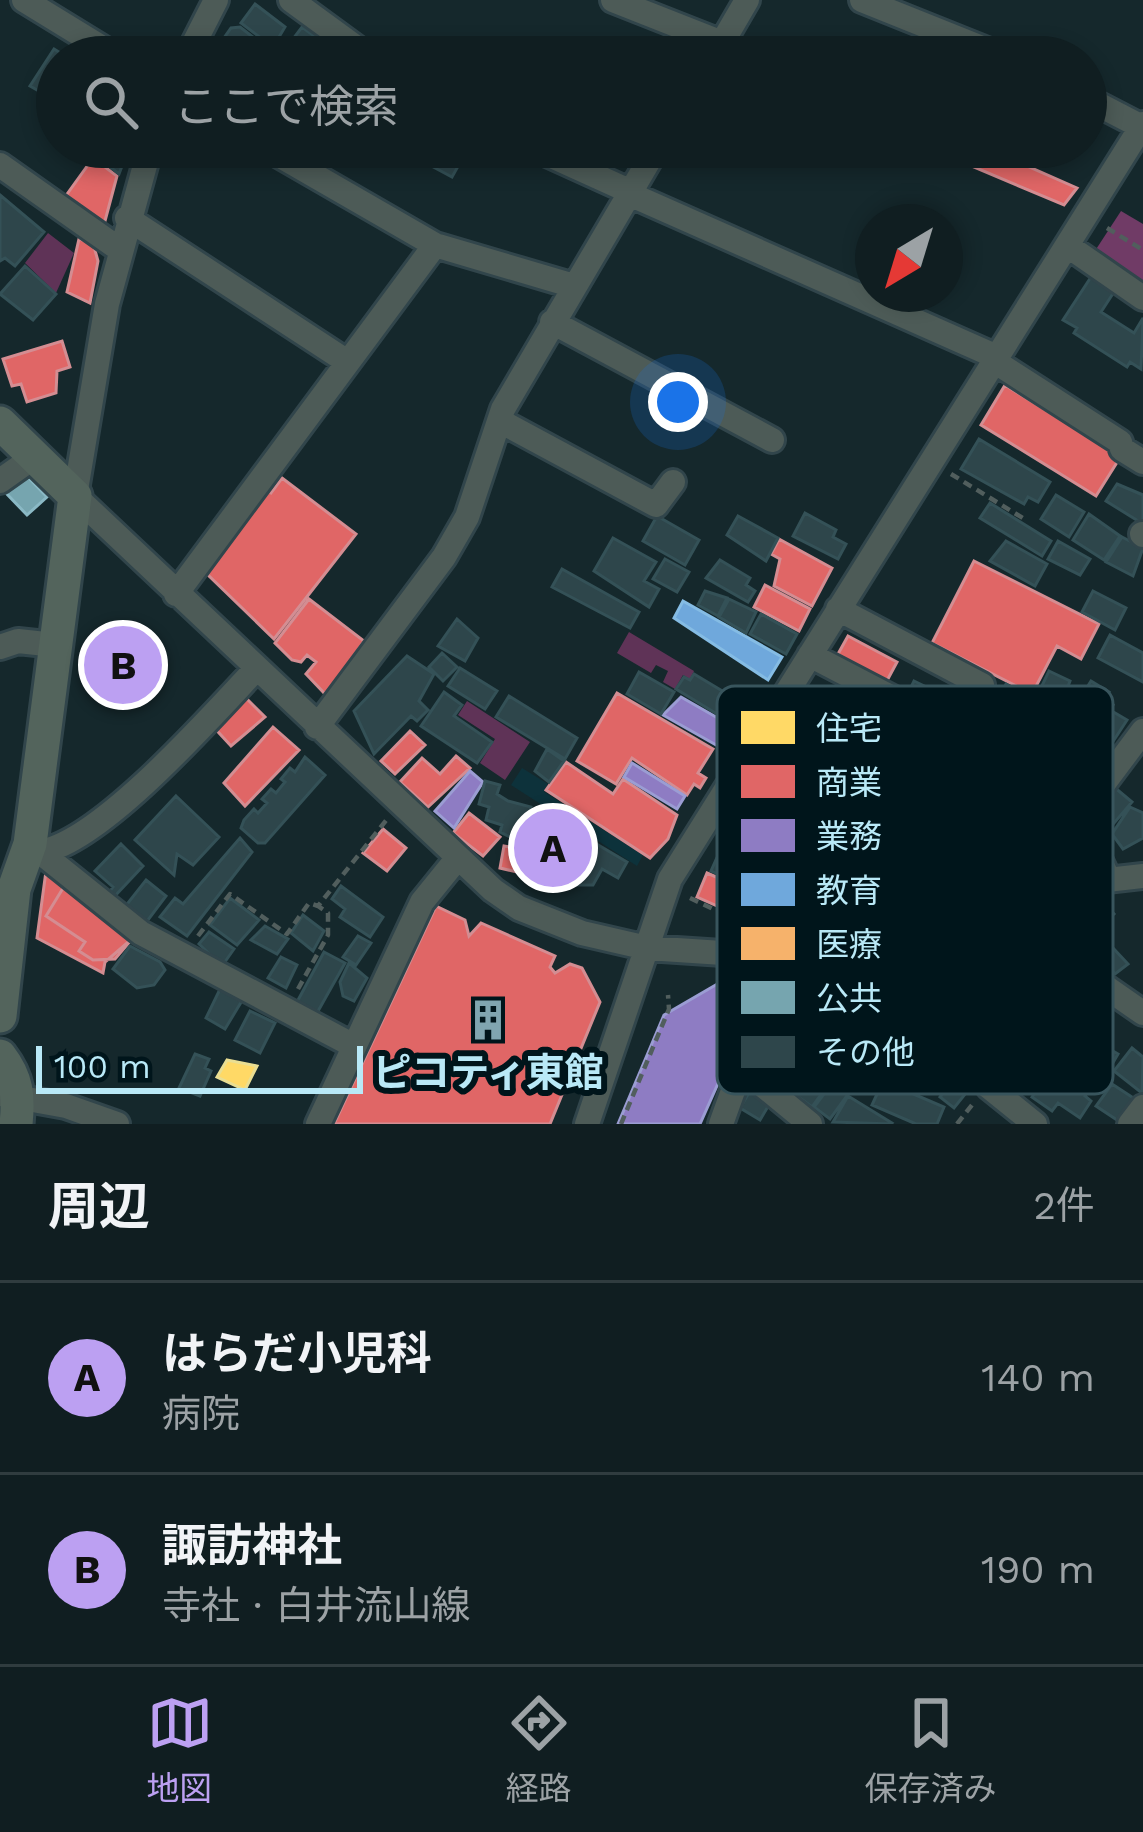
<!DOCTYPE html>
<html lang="ja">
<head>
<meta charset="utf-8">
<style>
	body { margin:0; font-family:"Work Sans","Noto Sans JP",sans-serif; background:#1e2b2e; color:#f1f3f6 }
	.compass { position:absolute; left:855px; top:204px; width:108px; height:108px; border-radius:50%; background:#101e21; box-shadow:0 6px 18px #0003; rotate:218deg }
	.scale { position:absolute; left:36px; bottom:30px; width:327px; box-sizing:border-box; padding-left:12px; border:6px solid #b9e9f7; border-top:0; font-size:33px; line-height:42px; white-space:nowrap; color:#b9e9f7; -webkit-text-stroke:9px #00151b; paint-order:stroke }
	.you { position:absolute; left:678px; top:402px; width:42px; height:42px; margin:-30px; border:9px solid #fff; border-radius:50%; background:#1a73e8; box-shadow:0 0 0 18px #1a73e833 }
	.badge { display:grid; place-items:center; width:78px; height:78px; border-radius:50%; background:#bca0f2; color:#111; font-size:39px; font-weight:700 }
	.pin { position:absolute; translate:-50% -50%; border:6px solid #fff; box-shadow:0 3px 12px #0006 }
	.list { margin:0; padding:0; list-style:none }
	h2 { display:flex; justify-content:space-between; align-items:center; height:156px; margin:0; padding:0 48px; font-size:51px }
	h2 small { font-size:39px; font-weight:400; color:#9ca2a5 }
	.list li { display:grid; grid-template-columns:78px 1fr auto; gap:36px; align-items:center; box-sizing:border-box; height:192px; padding:0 48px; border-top:3px solid #303c3f }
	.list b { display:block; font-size:45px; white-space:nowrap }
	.list p { margin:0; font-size:39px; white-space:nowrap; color:#9ca2a5 }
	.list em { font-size:39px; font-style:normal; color:#9ca2a5 }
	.icon { flex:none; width:66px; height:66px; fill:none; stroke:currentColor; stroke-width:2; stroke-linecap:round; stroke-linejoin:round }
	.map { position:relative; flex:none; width:1143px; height:1124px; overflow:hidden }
	.search { position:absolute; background:#101e21; box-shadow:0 6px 18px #0003; left:36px; right:36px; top:36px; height:132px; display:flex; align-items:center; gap:30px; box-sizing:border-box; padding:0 42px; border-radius:66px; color:#9ca2a5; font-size:45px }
	.sheet { height:540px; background:#101e21 }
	nav { display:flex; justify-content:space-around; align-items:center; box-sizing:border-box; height:168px; border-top:3px solid #303c3f; background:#101e21; font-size:33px; color:#9ca2a5 }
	nav a { display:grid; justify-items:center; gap:6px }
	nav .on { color:#bca0f2 }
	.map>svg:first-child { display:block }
	.built { fill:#0d323b }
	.green { fill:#5f3357 }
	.forest { fill:#703b66 }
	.homes { fill:#ffd966; stroke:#eade92; stroke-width:3 }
	.shops { fill:#e06666; stroke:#d48d92; stroke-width:3 }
	.offices { fill:#8e7cc3; stroke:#9b9dd3; stroke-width:3 }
	.schools { fill:#6fa8dc; stroke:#85bce4; stroke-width:3 }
	.health { fill:#f6b26b; stroke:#e4c295; stroke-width:3 }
	.public { fill:#76a5af; stroke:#8ab9c5; stroke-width:3 }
	.building { fill:#2e464b; stroke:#345157; stroke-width:3 }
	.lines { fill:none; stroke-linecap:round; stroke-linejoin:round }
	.minor-casing { stroke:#31454b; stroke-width:30 }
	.major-casing { stroke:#31454b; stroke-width:39 }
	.path { stroke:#515e5d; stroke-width:4.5; stroke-dasharray:9 6; stroke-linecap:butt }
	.minor { stroke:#4d5b57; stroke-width:24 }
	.major { stroke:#53645c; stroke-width:33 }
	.labels { text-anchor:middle; stroke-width:12; stroke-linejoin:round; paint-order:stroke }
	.poi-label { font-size:39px; font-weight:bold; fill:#b9e9f7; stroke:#00151b }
	.key { fill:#00151b; stroke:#38555d; stroke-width:3 }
	.key-label { font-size:33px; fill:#b9e9f7 }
</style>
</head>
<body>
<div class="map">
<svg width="1143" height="1124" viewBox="0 0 1143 1124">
	<rect width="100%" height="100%" fill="#15282c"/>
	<!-- built -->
	<path class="built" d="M522,768L548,784L544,792L643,855L637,866L511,785Z"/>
	<!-- green -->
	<path class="green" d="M48,233L74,253L56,293L25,263Z
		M629,632L694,671L690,679L683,675L675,689L663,682L668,671L656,665L651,673L617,653Z
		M467,701L530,742L505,780L480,763L495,739L458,715Z"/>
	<!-- forest -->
	<path class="forest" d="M1121,211L1143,224V292L1091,257Z"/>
	<!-- homes -->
	<path class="homes" d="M227,1060L257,1066L245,1090L217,1077Z"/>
	<!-- shops -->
	<path class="shops" d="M946,147H984L1077,188L1064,205L943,154Z
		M93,158L117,176L105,221L98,223L65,197Z
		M79,239L93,243L98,261L90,303L67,292Z
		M62,341L70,367L57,371L56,393L27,402L21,384L12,386L3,359Z
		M1005,385L1121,456L1096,496L981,425Z
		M282,478L356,534L274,639L206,573L263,487L271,493Z
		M779,539L832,568L812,606L774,586L780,559L771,554Z
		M974,561L1099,624L1081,659L1057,646L1032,694L932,643Z
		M765,585L810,609L799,631L754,607Z
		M309,599L364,641L327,696L306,674L316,662L307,655L301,662L292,660L275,643Z
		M848,636L897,662L882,690L833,663Z
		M241,693L265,717L231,746L209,722Z
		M617,693L713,749L698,773L706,778L700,788L694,784L687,795L632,758L616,784L577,761Z
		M273,727L299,750L245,806L224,783Z
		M410,731L425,745L395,774L381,761Z
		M456,756L470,768L428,807L400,782L422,758L440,774Z
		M566,762L613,794L623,779L677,815L668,839L650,858L546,790Z
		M469,813L500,837L483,856L453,833Z
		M383,829L406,848L387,871L363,853Z
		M504,846L522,849L517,872L500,868Z
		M46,871L133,938L105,962L103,973L37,938Z
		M707,873L824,924L818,939L780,934L697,897Z
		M68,880L133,938L115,959L93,960L79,951L85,942L46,916Z
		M436,906L465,920L469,936L481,923L555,956L550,967L555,973L570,964L582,968L600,1002L550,1124H334Z"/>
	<!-- offices -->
	<path class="offices" d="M681,697L737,729L725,750L663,715Z
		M632,763L685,796L677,809L624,777Z
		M470,771L483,782L454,828L435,811Z
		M719,983L732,986L744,1007L728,1061L700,1124H618L664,1015Z"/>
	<!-- schools -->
	<path class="schools" d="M683,601L782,657L768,680L674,618Z"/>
	<!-- health -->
	<path class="health" d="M532,813L564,824L554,882L521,876Z"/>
	<!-- public -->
	<path class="public" d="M25,474L47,497L27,515L5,492Z"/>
	<!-- building -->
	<path class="building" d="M255,4L285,27L273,47L241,23Z
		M240,27L272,52L268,57H251L224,38L231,28Z
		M302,27L338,54L336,57H302L287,47Z
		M54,49L67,57H57V91L48,86L44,94L30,86Z
		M101,147L125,158L119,174L95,155Z
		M396,147H458L453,157L461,161L452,177Z
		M0,195L44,232L15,266L5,258L0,261Z
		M25,266L56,294L33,320L0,294Z
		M1091,277L1114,292L1101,312L1134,333L1143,318L1141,369L1130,362L1127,367L1074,333L1077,328L1063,320Z
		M979,439L1050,482L1038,502L1028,497L1024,504L961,469Z
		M1117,484L1143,495V524L1106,501Z
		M1056,495L1084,512L1069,537L1041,519Z
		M990,503L1051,541L1042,556L980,518Z
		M805,513L836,530L833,537L846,544L838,559L793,536Z
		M1089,514L1120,536L1104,560L1073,540Z
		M657,516L699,540L685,565L643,541Z
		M738,516L778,538L766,561L727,535Z
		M1122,537L1143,548L1133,576L1106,562Z
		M613,538L656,562L644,581L659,589L649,607L594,571Z
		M1006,541L1047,564L1035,586L990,561Z
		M1058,541L1090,559L1080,575L1048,559Z
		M665,559L689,572L677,592L653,579Z
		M720,560L750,578L746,585L755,591L748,602L706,578Z
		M562,569L639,612L630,628L552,587Z
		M705,591L727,598L718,616L698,605Z
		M1093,591L1126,608L1115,630L1082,612Z
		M729,599L756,612L746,633L719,617Z
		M761,614L797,634L786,654L750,634Z
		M457,619L478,638L465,661L438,646Z
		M1110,635L1143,653V682L1098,658Z
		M442,653L457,667L443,681L429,667Z
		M407,656L434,674L419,701L428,710L417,721L411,716L374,754L354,711Z
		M460,668L497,691L485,709L448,686Z
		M1049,671L1070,681L1067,689L1073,692L1065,709L1037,696Z
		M639,672L674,692L661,714L627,694Z
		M694,674L729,695L717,714L676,689L684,677L690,680Z
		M914,681L951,699L942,717L905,700Z
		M1091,681L1109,692L1104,699L1113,705L1110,710L1127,720L1114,740L1071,713Z
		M1006,684L1057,712L1051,735L994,707Z
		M444,692L462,705L454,716L492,742L477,763L421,726Z
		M509,696L577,738L565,759L496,717Z
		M547,749L564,761L549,782L535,771Z
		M305,757L325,775L265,843H258L241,828L244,820L254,809L258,813L267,803L262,799L271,789L276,793L285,782L281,779L290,768L295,772Z
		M485,781L500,785L497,794L508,801L531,807L522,843L500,832L502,825L486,820L489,807L479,804Z
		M1114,787L1132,802L1109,829L1095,812Z
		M176,796L219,837L193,865L177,854L174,875L135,840Z
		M1130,807L1143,813V838L1123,849L1112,834Z
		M732,824L826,866L820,879L814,877L800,910L711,871Z
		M568,837L588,839L627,862L618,878L602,869L593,885H562Z
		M240,838L252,852L187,936L160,917L175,898L183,904Z
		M121,844L143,866L113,898L108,894L113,887L95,871Z
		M146,880L166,896L145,924L124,908Z
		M341,886L383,917L370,937L340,917L345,909L332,899Z
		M230,898L259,920L237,945L210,925Z
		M1103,902L1114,914L1090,936L1079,924Z
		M303,915L324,931L313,951L291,933Z
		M265,926L288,939L277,954L251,940Z
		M209,932L234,949L222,966L199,944Z
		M1099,933L1128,964L1115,974L1089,941Z
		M358,936L371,943L356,965L343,957Z
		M130,946L160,962L165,970L154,985L137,988L113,969Z
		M324,952L345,963L317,1013L297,1002Z
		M281,957L297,965L286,988L268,978Z
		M349,963L367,978L354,1001L343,996L340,982Z
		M221,987L243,999L225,1029L206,1018Z
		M250,1011L275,1023L260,1053L235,1040Z
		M1081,1032L1118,1054L1103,1080L1066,1057Z
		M1132,1048L1143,1057L1142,1093L1114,1071Z
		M195,1054L209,1059L205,1068L211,1071L200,1096L179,1088Z
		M797,1063L828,1085L812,1107L781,1084Z
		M1055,1063L1077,1078L1081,1072L1095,1081L1085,1096L1091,1101L1080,1118L1058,1103L1052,1111L1032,1097Z
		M959,1071L974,1083L954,1108L940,1097Z
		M834,1081L849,1093L830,1119L814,1107Z
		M883,1081L944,1107L937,1124H916L872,1105Z
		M1112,1084L1135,1099L1123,1124L1096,1106Z
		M753,1086L773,1098L760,1120L740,1108Z
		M848,1096L892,1123L891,1124L833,1122Z"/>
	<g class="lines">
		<!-- minor casing -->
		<g class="minor-casing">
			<path id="minor" d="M24,0L117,57
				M291,0L369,57
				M613,0L722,43
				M862,0L1004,57
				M715,55L747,0
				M187,57L216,0
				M1086,98L1142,127
				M150,147L107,304L75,496L493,890L519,908L582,933L647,948L812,959L1019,890L1143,876
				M265,147L435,245L574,286
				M532,147L629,191
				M0,165L119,249
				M627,193L997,357
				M127,218L346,361
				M1068,246L1143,298
				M552,322L772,440
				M994,361L1120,442L1122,449L1143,462
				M500,421L656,505L673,482
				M0,481L34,457
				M1142,534L1143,535
				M176,594L435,245
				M838,609L982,685
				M0,647L18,641L55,645
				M810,655L1090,801
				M317,727L444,557L467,517L503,409L657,147
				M1078,815L1108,878
				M30,844L141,933L354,1046
				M44,851C104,838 210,718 255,670
				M1046,884L1050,855L1143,731
				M987,901L1002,928L1054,951L1143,1013
				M815,960L892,989L929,1011L989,1087L1035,1124
				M743,1069L810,1124
				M5,1095L66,1106L117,1124
				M318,1124L422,902L456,860
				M587,1124L670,879L1143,124
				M721,1124L769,991L762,952
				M1130,1124L1143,1107"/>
		</g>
		<!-- major casing -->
		<g class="major-casing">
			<path id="major" d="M0,423L75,496L30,844L14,889L0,1016
				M0,1056C17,1078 19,1096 16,1124"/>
		</g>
		<!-- path -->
		<path class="path" d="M1107,228L1143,250
			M951,474L1026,520
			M846,859L925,898
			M690,898L755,929
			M198,936L230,894L287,934L309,903L318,906L388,818
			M298,989L328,935V913L318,906
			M621,1124L669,1009L668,995
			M957,1124L972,1105"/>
		<!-- minor -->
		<use href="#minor" class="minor"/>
		<!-- major -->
		<use href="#major" class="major"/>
	</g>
	<!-- icons -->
	<defs>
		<g id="building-bare" transform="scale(3.24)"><path d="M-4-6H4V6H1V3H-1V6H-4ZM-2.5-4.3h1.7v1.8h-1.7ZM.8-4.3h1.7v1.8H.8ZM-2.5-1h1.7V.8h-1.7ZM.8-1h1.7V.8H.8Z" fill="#80a5b0" stroke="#00151b" stroke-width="2.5" paint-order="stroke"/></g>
	</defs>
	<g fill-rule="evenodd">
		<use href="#building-bare" x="488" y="1020"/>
	</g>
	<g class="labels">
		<!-- poi labels -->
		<g class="poi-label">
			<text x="488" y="1086">ピコティ東館</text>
		</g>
	</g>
	<!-- legend -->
	<rect x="717" y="686" width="396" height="408" rx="18" class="key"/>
	<rect x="741" y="711" width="54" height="33" fill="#ffd966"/>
	<rect x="741" y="765" width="54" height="33" fill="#e06666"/>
	<rect x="741" y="819" width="54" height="33" fill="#8e7cc3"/>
	<rect x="741" y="873" width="54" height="33" fill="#6fa8dc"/>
	<rect x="741" y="927" width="54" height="33" fill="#f6b26b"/>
	<rect x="741" y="981" width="54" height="33" fill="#76a5af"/>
	<rect x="741" y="1036" width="54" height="32" fill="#2e464b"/>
	<g class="key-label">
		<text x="816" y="740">住宅</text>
		<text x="816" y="794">商業</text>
		<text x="816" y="848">業務</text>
		<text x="816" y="902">教育</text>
		<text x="816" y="956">医療</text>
		<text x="816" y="1010">公共</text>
		<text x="816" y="1064">その他</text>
	</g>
</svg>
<svg class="compass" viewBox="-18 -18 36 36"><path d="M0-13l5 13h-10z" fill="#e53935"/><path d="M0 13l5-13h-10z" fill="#9ca2a5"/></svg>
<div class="scale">100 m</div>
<div class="you"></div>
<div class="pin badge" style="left:553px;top:848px">A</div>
<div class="pin badge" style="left:123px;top:665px">B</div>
<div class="search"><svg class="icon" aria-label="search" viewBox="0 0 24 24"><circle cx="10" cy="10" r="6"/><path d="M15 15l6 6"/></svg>ここで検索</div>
</div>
<section class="sheet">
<h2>周辺<small>2件</small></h2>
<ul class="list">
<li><span class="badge">A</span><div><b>はらだ小児科</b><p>病院</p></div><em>140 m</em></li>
<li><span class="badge">B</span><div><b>諏訪神社</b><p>寺社 · 白井流山線</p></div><em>190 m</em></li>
</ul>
</section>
<nav>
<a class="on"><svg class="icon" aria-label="map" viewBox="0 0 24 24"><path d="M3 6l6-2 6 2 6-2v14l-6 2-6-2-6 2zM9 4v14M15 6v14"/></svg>地図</a>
<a><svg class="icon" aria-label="directions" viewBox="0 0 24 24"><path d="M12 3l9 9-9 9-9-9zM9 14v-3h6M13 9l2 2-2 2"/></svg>経路</a>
<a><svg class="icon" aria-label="saved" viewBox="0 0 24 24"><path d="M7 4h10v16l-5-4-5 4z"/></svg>保存済み</a>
</nav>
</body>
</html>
